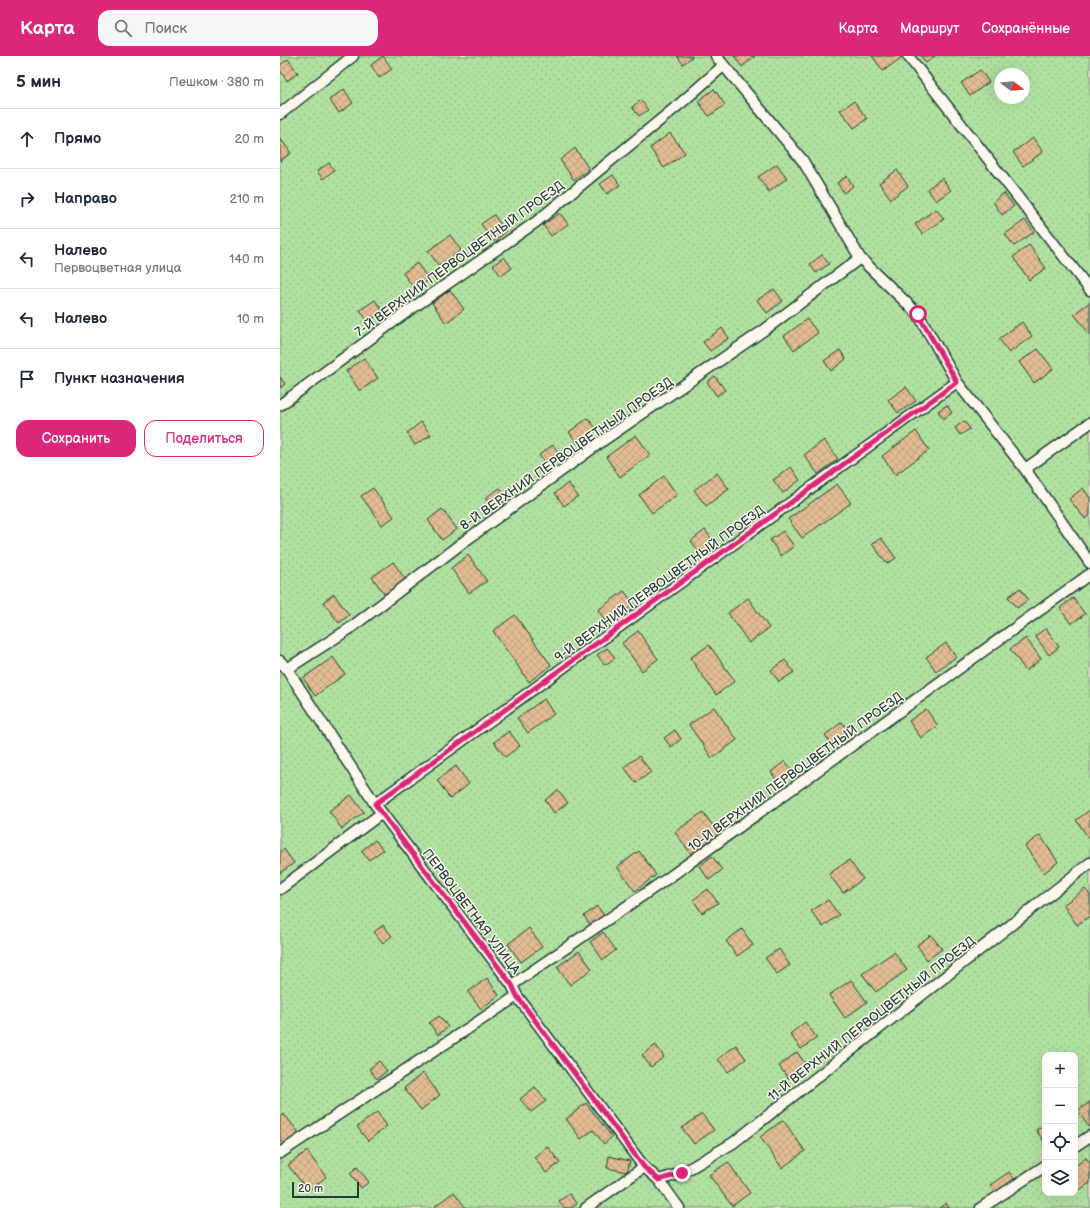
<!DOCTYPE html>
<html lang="ru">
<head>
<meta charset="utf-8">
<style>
	body { margin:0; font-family:"Balsamiq Sans",sans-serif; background:#f6f6f7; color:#1f2937 }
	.controls { position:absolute; right:12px; bottom:12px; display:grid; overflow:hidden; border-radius:8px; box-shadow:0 4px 16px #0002 }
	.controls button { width:36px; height:36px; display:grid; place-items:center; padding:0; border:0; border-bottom:1px solid #e0e1e3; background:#fff; color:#1f2937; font:20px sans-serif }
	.compass { position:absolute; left:714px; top:12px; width:36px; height:36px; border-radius:50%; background:#fff; box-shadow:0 4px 16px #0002; rotate:106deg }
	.scale { position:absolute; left:12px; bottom:10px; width:67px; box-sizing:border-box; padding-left:4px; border:2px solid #1f3d34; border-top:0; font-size:11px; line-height:14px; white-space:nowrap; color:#1f3d34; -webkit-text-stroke:3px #fbf7ec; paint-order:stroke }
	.stop { position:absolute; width:12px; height:12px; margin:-9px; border:3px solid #db2777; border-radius:50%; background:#fff }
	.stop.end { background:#db2777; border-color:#fff; box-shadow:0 1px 4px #0008 }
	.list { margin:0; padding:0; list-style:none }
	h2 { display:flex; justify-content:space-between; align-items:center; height:52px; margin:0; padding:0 16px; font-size:17px }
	h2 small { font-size:13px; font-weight:400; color:#747a83 }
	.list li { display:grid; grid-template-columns:26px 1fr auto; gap:12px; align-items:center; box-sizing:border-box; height:60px; padding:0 16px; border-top:1px solid #e0e1e3 }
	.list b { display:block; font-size:15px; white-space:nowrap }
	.list p { margin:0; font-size:13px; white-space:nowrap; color:#747a83 }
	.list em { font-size:13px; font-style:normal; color:#747a83 }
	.actions { display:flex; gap:8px; padding:12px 16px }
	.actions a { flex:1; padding:9px 0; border:1px solid #db2777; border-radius:12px; text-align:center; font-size:14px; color:#db2777 }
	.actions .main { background:#db2777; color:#fff }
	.icon { flex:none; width:22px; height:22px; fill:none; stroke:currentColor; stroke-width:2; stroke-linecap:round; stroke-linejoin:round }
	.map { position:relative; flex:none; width:810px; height:1152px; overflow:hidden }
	header { display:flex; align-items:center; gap:24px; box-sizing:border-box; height:56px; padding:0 20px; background:#db2777; color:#fff }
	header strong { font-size:19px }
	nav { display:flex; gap:22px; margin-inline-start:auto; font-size:14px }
	.search { width:280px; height:36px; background:#f6f6f7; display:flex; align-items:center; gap:10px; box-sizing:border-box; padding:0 14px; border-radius:12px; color:#747a83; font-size:15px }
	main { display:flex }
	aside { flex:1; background:#fff }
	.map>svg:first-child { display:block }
	.garden { fill:url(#garden-dots); stroke:#688f6a; fill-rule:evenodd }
	.building { fill:url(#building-cross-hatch); stroke:#1f3d34 }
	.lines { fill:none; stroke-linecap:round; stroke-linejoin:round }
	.lane-casing { stroke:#1f3d34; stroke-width:13 }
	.lane { stroke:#fbf7ec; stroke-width:10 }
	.route { stroke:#db2777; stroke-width:5 }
	.labels { text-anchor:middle; stroke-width:3; stroke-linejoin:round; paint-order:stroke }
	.street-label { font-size:13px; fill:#1f3d34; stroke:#fbf7ec }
</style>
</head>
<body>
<header>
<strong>Карта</strong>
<div class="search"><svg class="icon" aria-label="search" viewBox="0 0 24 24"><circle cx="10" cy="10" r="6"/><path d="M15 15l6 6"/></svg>Поиск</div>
<nav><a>Карта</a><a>Маршрут</a><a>Сохранённые</a></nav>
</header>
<main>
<aside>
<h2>5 мин<small>Пешком · 380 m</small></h2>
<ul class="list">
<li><svg class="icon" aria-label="ahead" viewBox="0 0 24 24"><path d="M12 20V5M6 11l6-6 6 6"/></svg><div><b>Прямо</b></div><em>20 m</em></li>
<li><svg class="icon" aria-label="right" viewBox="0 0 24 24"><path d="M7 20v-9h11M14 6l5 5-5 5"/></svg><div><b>Направо</b></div><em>210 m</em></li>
<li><svg class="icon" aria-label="left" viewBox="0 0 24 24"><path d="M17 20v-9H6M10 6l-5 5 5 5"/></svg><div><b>Налево</b><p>Первоцветная улица</p></div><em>140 m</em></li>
<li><svg class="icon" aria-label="left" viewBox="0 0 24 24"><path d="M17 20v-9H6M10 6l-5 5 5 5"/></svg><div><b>Налево</b></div><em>10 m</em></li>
<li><svg class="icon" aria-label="arrive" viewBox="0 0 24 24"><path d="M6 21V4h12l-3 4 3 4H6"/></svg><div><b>Пункт назначения</b></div></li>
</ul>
<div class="actions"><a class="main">Сохранить</a><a>Поделиться</a></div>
</aside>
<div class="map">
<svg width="810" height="1152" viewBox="0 0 810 1152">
	<defs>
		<pattern id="garden-dots" width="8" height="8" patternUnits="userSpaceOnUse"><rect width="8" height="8" fill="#b1e1a1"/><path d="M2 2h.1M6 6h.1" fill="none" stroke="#98c28b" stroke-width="1.8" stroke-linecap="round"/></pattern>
		<pattern id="building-cross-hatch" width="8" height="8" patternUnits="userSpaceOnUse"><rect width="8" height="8" fill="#e2bc93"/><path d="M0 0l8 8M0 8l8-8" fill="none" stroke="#c1a27f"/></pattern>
	</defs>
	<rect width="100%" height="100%" fill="#f6ebda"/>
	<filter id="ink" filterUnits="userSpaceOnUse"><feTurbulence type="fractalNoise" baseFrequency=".025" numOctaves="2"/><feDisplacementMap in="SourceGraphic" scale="8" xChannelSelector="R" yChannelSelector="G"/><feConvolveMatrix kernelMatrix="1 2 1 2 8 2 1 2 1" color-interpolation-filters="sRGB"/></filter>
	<g filter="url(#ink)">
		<!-- garden -->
		<path class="garden" d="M0,0H810V1152H0ZM720,18H744V42H720ZM765,999H795V1137H765Z"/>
		<!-- building -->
		<path class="building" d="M103,0L112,13L99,22L91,9Z
			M397,0H412V1L403,8Z
			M454,0H474V1L462,11Z
			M592,0H620L621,2L603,15Z
			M641,0H655L646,7Z
			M8,3L18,17L7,25L0,14V9Z
			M700,14L709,26L690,40L681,27Z
			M64,33L73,47L59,57L49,44Z
			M434,33L445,49L429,60L418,45Z
			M361,44L368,54L359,60L352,51Z
			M574,45L587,63L574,72L560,54Z
			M390,77L405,97L384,112L370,92Z
			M0,82L11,97L0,105Z
			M753,82L763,96L743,110L733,96Z
			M295,92L309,113L294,124L280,104Z
			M49,107L54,114L43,123L37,115Z
			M497,108L507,122L489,136L478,121Z
			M617,114L628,130L611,143L599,127Z
			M333,119L340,129L327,138L320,128Z
			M567,120L573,130L564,137L557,127Z
			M662,122L671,134L656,145L647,133Z
			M724,137L734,150L722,159L713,146Z
			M656,153L664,163L642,178L635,168Z
			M280,157L288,168L271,180L263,169Z
			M214,159L226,176L213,186L201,168Z
			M745,164L754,176L734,190L725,178Z
			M170,179L181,194L159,210L148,195Z
			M749,189L766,212L749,224L733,201Z
			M542,199L549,208L536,217L530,208Z
			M224,201L232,212L221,220L213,209Z
			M137,207L149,224L135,234L123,217Z
			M494,233L503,245L487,257L477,244Z
			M170,234L184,253L166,267L152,247Z
			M95,244L103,255L88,266L80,254Z
			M810,246V279L794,258Z
			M527,263L538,277L514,294L504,280Z
			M742,266L752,280L729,297L719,283Z
			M442,272L449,282L430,295L423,286Z
			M758,293L773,313L754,327L739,306Z
			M560,294L566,303L551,315L544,305Z
			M84,302L98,322L80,335L66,315Z
			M435,320L445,334L437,340L427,326Z
			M0,321L5,328L0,332Z
			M626,331L636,345L618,357L608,344Z
			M667,349L672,357L663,363L658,355Z
			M308,362L317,374L298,388L289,376Z
			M684,365L690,373L680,379L675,372Z
			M141,366L151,379L135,389L127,377Z
			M636,375L649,394L615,419L602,400Z
			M356,379L370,399L340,421L326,401Z
			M544,384L558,403L538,418L524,399Z
			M273,389L282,401L268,412L259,399Z
			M511,411L520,424L503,437L493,424Z
			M437,417L449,433L426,450L414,434Z
			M384,420L397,439L372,457L359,439Z
			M288,427L298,440L284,450L275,437Z
			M557,428L571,447L522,482L508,463Z
			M93,432L114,461L102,469L81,440Z
			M220,432L228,443L213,453L205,442Z
			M803,432L810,442V459L805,463L789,443Z
			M162,453L177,473L162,484L148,464Z
			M425,474L437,491L423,501L411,485Z
			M503,475L514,490L501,500L490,484Z
			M601,482L616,502L607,508L592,488Z
			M188,499L207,525L189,537L171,512Z
			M113,506L126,524L105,539L92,521Z
			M740,532L748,544L737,552L728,541Z
			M344,535L354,548L327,568L318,554Z
			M54,538L69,559L59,567L43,546Z
			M468,542L489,572L469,587L448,557Z
			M793,542L805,558L791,568L780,552Z
			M235,559L271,609L249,626L213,575Z
			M766,572L779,591L769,599L755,580Z
			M358,575L378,603L362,615L342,587Z
			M746,582L761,603L746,615L730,593Z
			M666,587L676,601L656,615L646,601Z
			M429,589L455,625L436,639L410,602Z
			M327,592L335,602L325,609L317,599Z
			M53,601L65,618L35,640L23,622Z
			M505,604L514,616L499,626L491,614Z
			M264,643L274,658L248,677L237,662Z
			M434,651L457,684L432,702L409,669Z
			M646,653L658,670L641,682L629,665Z
			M562,666L571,678L553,690L545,679Z
			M395,674L401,683L391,691L384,682Z
			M229,675L240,690L225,701L214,686Z
			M359,700L371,716L356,727L344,711Z
			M505,705L514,717L499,728L491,716Z
			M176,710L189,728L170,743L157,724Z
			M278,734L288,747L274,757L265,744Z
			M71,739L84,756L62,773L49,755Z
			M810,754V784L796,764Z
			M423,756L439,778L411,798L395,776Z
			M760,779L778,806L764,817L745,790Z
			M95,784L103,794L89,804L81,795Z
			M4,793L14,807L0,817V796Z
			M359,795L376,819L355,835L337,811Z
			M432,800L442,814L429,824L419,810Z
			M569,804L583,823L563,837L549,818Z
			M428,833L438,847L422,857L413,844Z
			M805,833L810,839V860L797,869L783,849Z
			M548,844L559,859L543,871L531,855Z
			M317,850L324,859L310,869L304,860Z
			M103,869L112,880L103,887L94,876Z
			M249,872L262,891L241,906L228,888Z
			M462,873L473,889L457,900L446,885Z
			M323,876L336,894L323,904L310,886Z
			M651,879L662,893L647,904L637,889Z
			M499,893L510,909L497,918L485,902Z
			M299,895L312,913L290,929L277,911Z
			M614,896L627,914L596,936L582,918Z
			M207,922L219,939L201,953L188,936Z
			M571,924L587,946L565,962L549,939Z
			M159,960L168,971L158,979L149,967Z
			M525,966L537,982L521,993L510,978Z
			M376,989L384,1001L371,1011L362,999Z
			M456,989L466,1003L448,1016L438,1003Z
			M517,996L526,1009L508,1022L499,1010Z
			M99,1005L107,1015L97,1023L89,1013Z
			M143,1017L160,1039L141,1054L124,1032Z
			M255,1031L266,1045L251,1056L240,1043Z
			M810,1046V1072L797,1055Z
			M306,1047L332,1081L324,1088L313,1074L301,1083L286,1063Z
			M97,1056L107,1070L88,1085L77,1071Z
			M4,1058L19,1077L4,1089L0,1084V1062Z
			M422,1058L434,1074L414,1088L402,1072Z
			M503,1064L525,1095L502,1112L480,1081Z
			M765,1068V1087L756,1074Z
			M267,1090L280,1107L266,1117L254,1101Z
			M27,1095L46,1121L28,1135L8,1109Z
			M329,1100L350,1105L347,1116L327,1112Z
			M806,1102L810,1107V1127L799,1134L795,1129V1110Z
			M448,1106L470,1137L452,1150L429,1119Z
			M77,1111L89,1126L81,1132L70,1117Z
			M729,1116L735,1124L717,1138L710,1129Z
			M174,1136L186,1152H157L155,1150Z
			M289,1138L297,1148L291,1152H284L279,1145Z
			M666,1147L669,1152H659Z"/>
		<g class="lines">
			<!-- lane casing -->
			<g class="lane-casing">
				<path id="lane" d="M436,0L523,105L580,202L638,258L677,326L745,413L810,507
					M628,0L810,234
					M0,58L73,0
					M0,349L124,258L256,166L401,47L443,10
					M745,413L810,367
					M0,605L7,613L95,748L232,929L237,940L364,1111L379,1124L399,1152
					M7,613L69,573L182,487L321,386L487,272L580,202
					M95,748L677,326
					M0,833L102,757
					M232,929L391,820L810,518
					M795,1090L810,1080
					M0,1097L237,940
					M379,1124L402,1117L453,1087L810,807
					M306,1152L364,1111
					M701,1152L765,1110"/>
			</g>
			<!-- lane -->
			<use href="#lane" class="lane"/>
		</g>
	</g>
	<g class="lines" filter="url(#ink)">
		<!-- route -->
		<path class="route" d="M402,1117L379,1124L364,1111L237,940L232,929L95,748L677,326L638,258"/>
	</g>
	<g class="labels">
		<!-- street labels -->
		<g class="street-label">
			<text transform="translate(179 202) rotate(-36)" y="5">7-Й ВЕРХНИЙ ПЕРВОЦВЕТНЫЙ ПРОЕЗД</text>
			<text transform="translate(286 397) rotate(-35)" y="5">8-Й ВЕРХНИЙ ПЕРВОЦВЕТНЫЙ ПРОЕЗД</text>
			<text transform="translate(379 527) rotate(-36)" y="5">9-Й ВЕРХНИЙ ПЕРВОЦВЕТНЫЙ ПРОЕЗД</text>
			<text transform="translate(515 715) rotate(-36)" y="5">10-Й ВЕРХНИЙ ПЕРВОЦВЕТНЫЙ ПРОЕЗД</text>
			<text transform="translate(192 855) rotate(53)" y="5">ПЕРВОЦВЕТНАЯ УЛИЦА</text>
			<text transform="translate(591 962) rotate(-38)" y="5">11-Й ВЕРХНИЙ ПЕРВОЦВЕТНЫЙ ПРОЕЗД</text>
		</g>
	</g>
</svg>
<div class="controls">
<button>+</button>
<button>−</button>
<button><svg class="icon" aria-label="locate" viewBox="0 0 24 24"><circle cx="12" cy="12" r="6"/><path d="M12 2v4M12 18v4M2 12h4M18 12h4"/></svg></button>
<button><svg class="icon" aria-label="layers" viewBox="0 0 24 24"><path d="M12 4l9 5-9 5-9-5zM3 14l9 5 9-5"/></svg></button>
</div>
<svg class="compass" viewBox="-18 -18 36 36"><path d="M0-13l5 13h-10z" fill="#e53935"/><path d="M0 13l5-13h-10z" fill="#747a83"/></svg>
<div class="scale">20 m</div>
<div class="stop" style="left:638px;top:258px"></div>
<div class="stop end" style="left:402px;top:1117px"></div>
</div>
</main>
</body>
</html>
